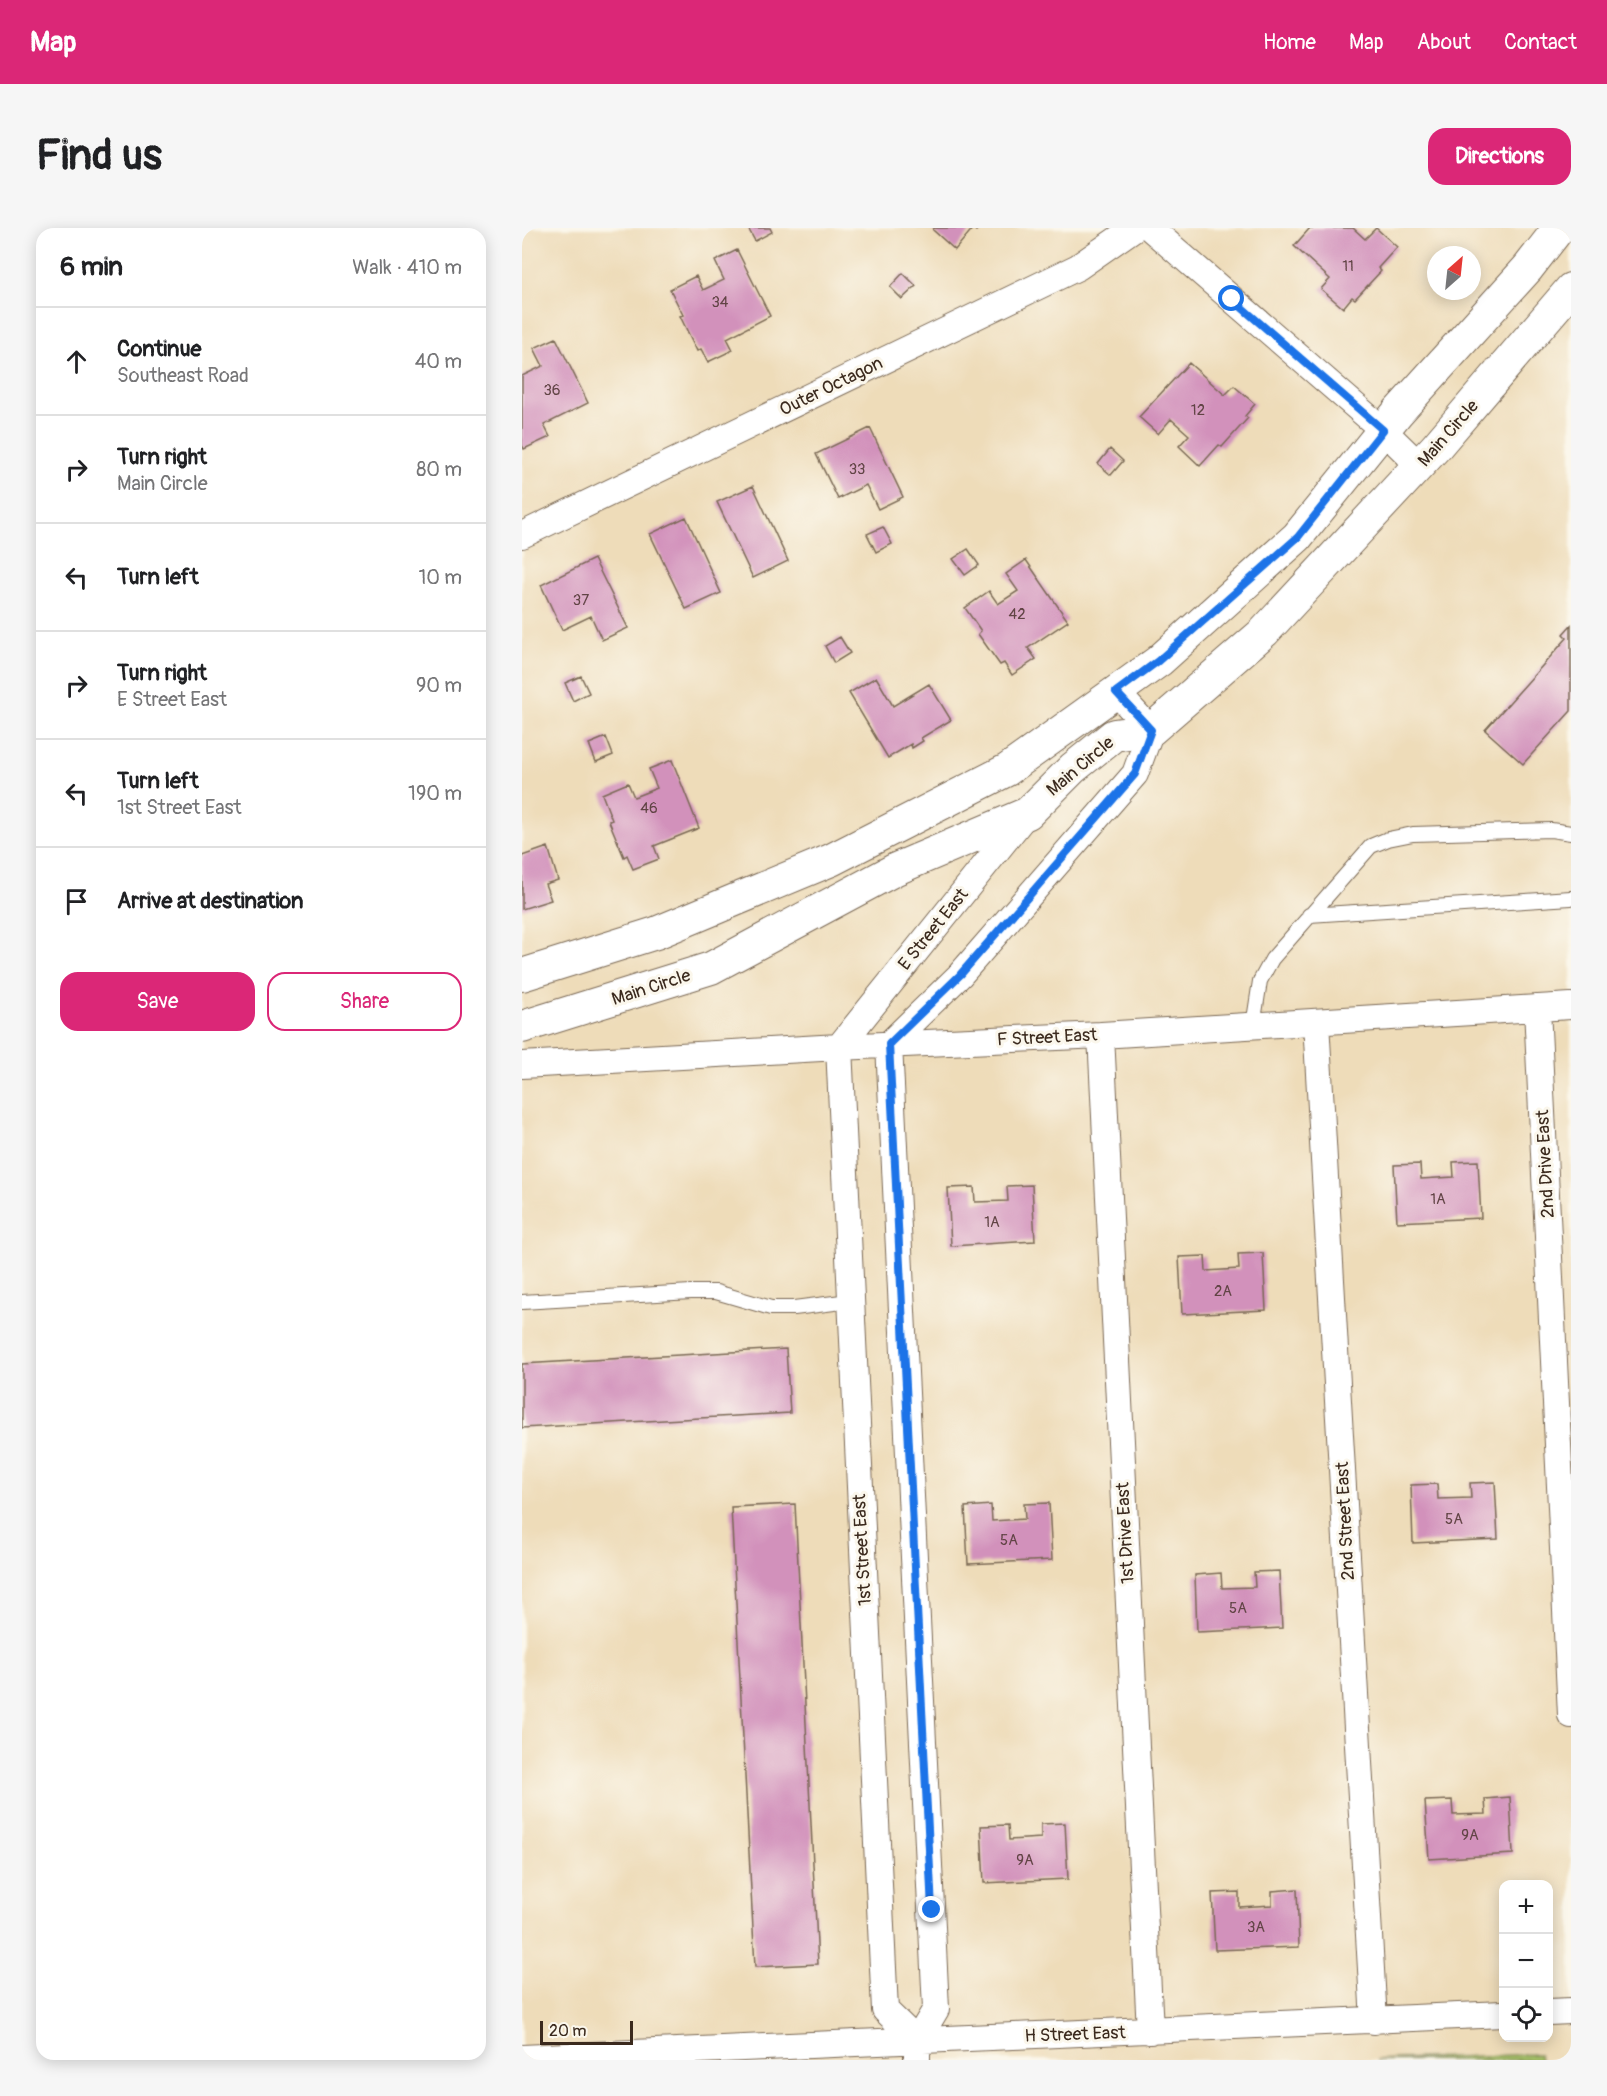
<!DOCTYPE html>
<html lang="en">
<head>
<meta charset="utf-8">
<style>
	body { margin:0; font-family:Pangolin,sans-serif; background:#f6f6f6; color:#202124 }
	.controls { position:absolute; right:18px; bottom:18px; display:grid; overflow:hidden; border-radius:12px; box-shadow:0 3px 15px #0003 }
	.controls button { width:54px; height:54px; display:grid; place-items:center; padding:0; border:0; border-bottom:2px solid #e0e0e0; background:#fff; color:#202124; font:30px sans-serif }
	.compass { position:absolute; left:905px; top:18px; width:54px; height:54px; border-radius:50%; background:#fff; box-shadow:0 3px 15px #0003; rotate:27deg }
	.scale { position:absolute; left:18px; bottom:15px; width:93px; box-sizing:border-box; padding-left:6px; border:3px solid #3b2a1e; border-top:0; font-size:16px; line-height:21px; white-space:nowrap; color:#3b2a1e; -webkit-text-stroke:4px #fbf7ec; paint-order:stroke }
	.stop { position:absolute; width:18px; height:18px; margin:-14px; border:4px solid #1a73e8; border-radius:50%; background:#fff }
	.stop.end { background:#1a73e8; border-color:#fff; box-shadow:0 2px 6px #0008 }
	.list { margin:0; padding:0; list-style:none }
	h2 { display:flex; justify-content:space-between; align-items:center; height:78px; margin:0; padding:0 24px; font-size:26px }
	h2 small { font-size:20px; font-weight:400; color:#757577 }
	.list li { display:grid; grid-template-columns:39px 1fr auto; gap:18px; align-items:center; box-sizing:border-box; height:108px; padding:0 24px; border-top:2px solid #e0e0e0 }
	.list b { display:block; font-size:22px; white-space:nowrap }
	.list p { margin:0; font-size:20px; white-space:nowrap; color:#757577 }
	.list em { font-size:20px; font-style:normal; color:#757577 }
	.actions { display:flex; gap:12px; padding:18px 24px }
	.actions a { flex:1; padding:14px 0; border:2px solid #db2777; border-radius:18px; text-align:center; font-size:21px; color:#db2777 }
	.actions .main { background:#db2777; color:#fff }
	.icon { flex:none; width:33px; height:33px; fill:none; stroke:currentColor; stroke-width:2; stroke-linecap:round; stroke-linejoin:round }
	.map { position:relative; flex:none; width:1049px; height:1832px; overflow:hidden; border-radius:18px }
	header { display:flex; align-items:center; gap:36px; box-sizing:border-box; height:84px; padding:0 30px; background:#db2777; color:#fff }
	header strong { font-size:28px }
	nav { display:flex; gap:33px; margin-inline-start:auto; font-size:21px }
	.intro { display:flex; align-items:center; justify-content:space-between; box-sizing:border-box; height:144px; padding:0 36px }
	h1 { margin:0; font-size:42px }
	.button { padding:15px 27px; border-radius:18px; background:#db2777; color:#fff; font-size:21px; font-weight:700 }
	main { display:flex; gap:36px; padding:0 36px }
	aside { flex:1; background:#fff; border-radius:18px; box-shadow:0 3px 15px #0003 }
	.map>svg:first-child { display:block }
	.green { fill:#a6c269; stroke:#707644; stroke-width:1.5 }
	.building { fill:#d291bb }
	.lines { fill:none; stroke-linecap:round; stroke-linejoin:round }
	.service-casing { stroke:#7a6854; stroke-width:16 }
	.minor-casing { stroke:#7a6854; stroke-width:28 }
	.tertiary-casing { stroke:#7a6854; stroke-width:34 }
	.service { stroke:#fff; stroke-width:14 }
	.minor { stroke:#fff; stroke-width:26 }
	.tertiary { stroke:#fff; stroke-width:32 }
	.route { stroke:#1a73e8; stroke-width:8 }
	.labels { text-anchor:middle; stroke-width:6; stroke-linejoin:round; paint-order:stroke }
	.number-label { font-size:15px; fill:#614445 }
	.street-label { font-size:18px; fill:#3b2a1e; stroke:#fbf7ec }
</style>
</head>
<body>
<header>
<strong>Map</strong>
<nav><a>Home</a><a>Map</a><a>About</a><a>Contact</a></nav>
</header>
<div class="intro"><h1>Find us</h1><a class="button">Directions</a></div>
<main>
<aside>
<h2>6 min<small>Walk · 410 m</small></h2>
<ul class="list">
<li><svg class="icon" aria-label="ahead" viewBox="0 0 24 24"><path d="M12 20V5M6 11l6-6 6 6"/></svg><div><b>Continue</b><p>Southeast Road</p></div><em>40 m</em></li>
<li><svg class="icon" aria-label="right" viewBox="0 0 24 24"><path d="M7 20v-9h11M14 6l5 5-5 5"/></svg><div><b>Turn right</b><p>Main Circle</p></div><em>80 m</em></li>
<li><svg class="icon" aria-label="left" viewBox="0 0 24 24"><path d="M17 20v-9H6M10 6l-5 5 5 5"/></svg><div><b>Turn left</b></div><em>10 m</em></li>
<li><svg class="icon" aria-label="right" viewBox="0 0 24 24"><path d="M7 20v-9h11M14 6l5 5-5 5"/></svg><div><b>Turn right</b><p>E Street East</p></div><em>90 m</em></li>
<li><svg class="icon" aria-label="left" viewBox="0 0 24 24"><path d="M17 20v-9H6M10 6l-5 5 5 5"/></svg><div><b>Turn left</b><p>1st Street East</p></div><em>190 m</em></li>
<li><svg class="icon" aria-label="arrive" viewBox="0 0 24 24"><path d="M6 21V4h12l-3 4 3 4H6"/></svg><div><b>Arrive at destination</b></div></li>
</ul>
<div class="actions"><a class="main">Save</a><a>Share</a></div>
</aside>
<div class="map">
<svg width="1049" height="1832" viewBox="0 0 1049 1832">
	<rect width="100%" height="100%" fill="#fbf7ec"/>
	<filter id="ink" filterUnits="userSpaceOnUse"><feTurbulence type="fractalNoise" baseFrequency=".0167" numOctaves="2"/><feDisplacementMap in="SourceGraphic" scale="12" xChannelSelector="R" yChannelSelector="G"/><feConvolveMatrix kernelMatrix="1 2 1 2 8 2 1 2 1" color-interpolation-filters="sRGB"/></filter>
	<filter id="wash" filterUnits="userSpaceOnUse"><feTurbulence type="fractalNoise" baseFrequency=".008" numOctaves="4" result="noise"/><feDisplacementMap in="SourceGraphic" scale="24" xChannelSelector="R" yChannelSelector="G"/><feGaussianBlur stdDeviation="1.35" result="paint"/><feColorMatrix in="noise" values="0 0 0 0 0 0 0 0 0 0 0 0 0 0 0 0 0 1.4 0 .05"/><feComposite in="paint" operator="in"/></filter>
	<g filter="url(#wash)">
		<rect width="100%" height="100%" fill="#eedcb9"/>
		<!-- green -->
		<path class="green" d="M1017,1826L1018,1832H854Z"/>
		<g id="blocks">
			<!-- building -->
			<path class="building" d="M226,0H248L250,4L233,13Z
				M412,0H457L454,3L451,0L433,22L411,2Z
				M788,0H831L843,11L854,0L875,19L856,40L859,43L833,71L830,69L821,80L799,61L808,51L772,18Z
				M215,22L248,88L205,110L211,122L186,134L179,121L175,123L158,88L161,87L148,61L174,48L181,62L202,52L193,33Z
				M381,45L394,58L380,71L368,59Z
				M34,110L66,175L22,197L28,209L2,221L0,217V148L21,138L12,120Z
				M667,135L703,167L712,158L733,176L723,188L726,190L700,219L697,217L678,238L657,218L667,207L649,191L636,206L617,189Z
				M348,200L381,269L356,281L344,257L316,271L294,226Z
				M588,221L601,233L589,247L576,236Z
				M231,258L266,333L231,350L195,274Z
				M164,289L199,365L164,381L128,306Z
				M361,299L370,316L354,324L345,306Z
				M446,321L457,337L443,347L431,331Z
				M72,331L106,400L80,412L69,388L40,402L19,357Z
				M504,332L546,393L506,420L514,431L490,447L482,435L478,437L456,406L459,403L443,380L467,363L476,376L496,363L484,346Z
				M1049,397V483L1001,536L963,502L1045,410L1041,406Z
				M318,409L328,425L312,435L303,418Z
				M59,448L67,465L51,473L43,455Z
				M354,449L371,478L407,456L429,492L399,510L401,513L390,520L389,516L366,530L327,465Z
				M84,509L91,527L74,534L67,516Z
				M150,532L177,600L132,618L137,631L111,641L105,627L102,629L87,593L90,592L80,566L106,555L112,569L135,560L127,541Z
				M26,619L36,652L23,656L29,672L0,681V628Z
				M956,933L959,990L875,994L872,937L898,936L899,951L932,949L931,934Z
				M510,957L513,1013L429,1018L426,960L452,959L453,974L486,973L485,958Z
				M741,1025L744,1082L660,1086L657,1029L683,1028L684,1043L717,1041L716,1026Z
				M264,1121L268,1185L0,1200V1136Z
				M973,1254L976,1311L891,1315L889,1257L915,1256L916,1271L949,1270L948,1255Z
				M527,1275L530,1332L446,1336L443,1279L469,1277L470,1293L503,1291L502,1276Z
				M273,1276L296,1736L233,1739L209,1279Z
				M757,1343L760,1400L675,1404L673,1347L699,1345L700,1360L733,1359L732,1344Z
				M988,1569L991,1626L907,1631L903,1573L930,1572L931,1587L964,1586L963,1571Z
				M543,1595L546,1651L462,1655L459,1598L486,1597L487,1612L519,1610V1596Z
				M775,1661L777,1719L693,1722L690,1665L717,1664V1679L750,1677V1663Z"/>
		</g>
	</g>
	<g filter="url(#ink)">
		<use href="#blocks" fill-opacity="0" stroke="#7a6854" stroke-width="1.5"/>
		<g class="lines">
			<!-- service casing -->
			<g class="service-casing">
				<path id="service" d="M787,687L1049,670
					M731,798L738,753L750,731L849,618L866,611L891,606L1029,602L1049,605
					M0,1074L169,1064H194L249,1080H272L328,1073"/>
			</g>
			<!-- minor casing -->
			<g class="minor-casing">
				<path id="minor" d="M628,0L861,202L897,237
					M0,307L556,39L612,0
					M1015,780L1049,1487
					M794,794L852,1793
					M579,807L628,1803
					M0,837L317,819L579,807L1049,778
					M1026,1784L1049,1783
					M395,1813L363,1782L317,819L505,585
					M0,1830L981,1786
					M395,1832V1813L414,1781L367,816L438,747L613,546L629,502L594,464"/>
			</g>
			<!-- tertiary casing -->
			<g class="tertiary-casing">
				<path id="tertiary" d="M0,747L134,705L309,632L485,542L637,433L775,309L876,184L1006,40L1037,0
					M0,799L189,740L374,641L506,585L551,540L592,507L629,502L742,404L914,219L1049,61"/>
			</g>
			<!-- service -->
			<use href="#service" class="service"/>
			<!-- minor -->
			<use href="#minor" class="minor"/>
			<!-- tertiary -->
			<use href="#tertiary" class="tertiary"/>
		</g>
	</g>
	<g class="lines" filter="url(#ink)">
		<!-- route -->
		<path class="route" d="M410,1682L367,816L438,747L613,546L629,502L594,464L636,433L776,309L861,202L710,71"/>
	</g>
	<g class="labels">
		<!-- number labels -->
		<g class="number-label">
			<text x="826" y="43">11</text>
			<text x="198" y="79">34</text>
			<text x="30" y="167">36</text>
			<text x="676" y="187">12</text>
			<text x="335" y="246">33</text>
			<text x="59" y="377">37</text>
			<text x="495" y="391">42</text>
			<text x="127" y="585">46</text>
			<text x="916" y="976">1A</text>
			<text x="470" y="999">1A</text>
			<text x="701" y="1068">2A</text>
			<text x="932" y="1296">5A</text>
			<text x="487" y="1317">5A</text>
			<text x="716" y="1385">5A</text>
			<text x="948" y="1612">9A</text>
			<text x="503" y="1637">9A</text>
			<text x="734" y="1704">3A</text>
		</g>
		<!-- street labels -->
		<g class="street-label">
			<text transform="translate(309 158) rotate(-26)" y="6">Outer Octagon</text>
			<text transform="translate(926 205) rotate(-49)" y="6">Main Circle</text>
			<text transform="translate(558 538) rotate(-40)" y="6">Main Circle</text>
			<text transform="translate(411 701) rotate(-51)" y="6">E Street East</text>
			<text transform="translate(129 759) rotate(-18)" y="6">Main Circle</text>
			<text transform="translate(525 809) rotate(-3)" y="6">F Street East</text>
			<text transform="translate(1023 936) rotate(-93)" y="6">2nd Drive East</text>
			<text transform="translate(823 1293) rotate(-93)" y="6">2nd Street East</text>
			<text transform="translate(603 1305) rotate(-93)" y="6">1st Drive East</text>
			<text transform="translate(340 1322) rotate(-93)" y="6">1st Street East</text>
			<text transform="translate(553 1806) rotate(-2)" y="6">H Street East</text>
		</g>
	</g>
</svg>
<div class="controls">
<button>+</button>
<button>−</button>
<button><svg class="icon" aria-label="locate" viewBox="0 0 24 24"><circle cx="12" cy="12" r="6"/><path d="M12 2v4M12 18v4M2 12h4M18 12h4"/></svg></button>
</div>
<svg class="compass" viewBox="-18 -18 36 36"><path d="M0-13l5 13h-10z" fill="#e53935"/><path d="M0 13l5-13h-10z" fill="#757577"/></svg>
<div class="scale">20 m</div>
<div class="stop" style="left:710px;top:71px"></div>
<div class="stop end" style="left:410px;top:1682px"></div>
</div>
</main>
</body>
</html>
